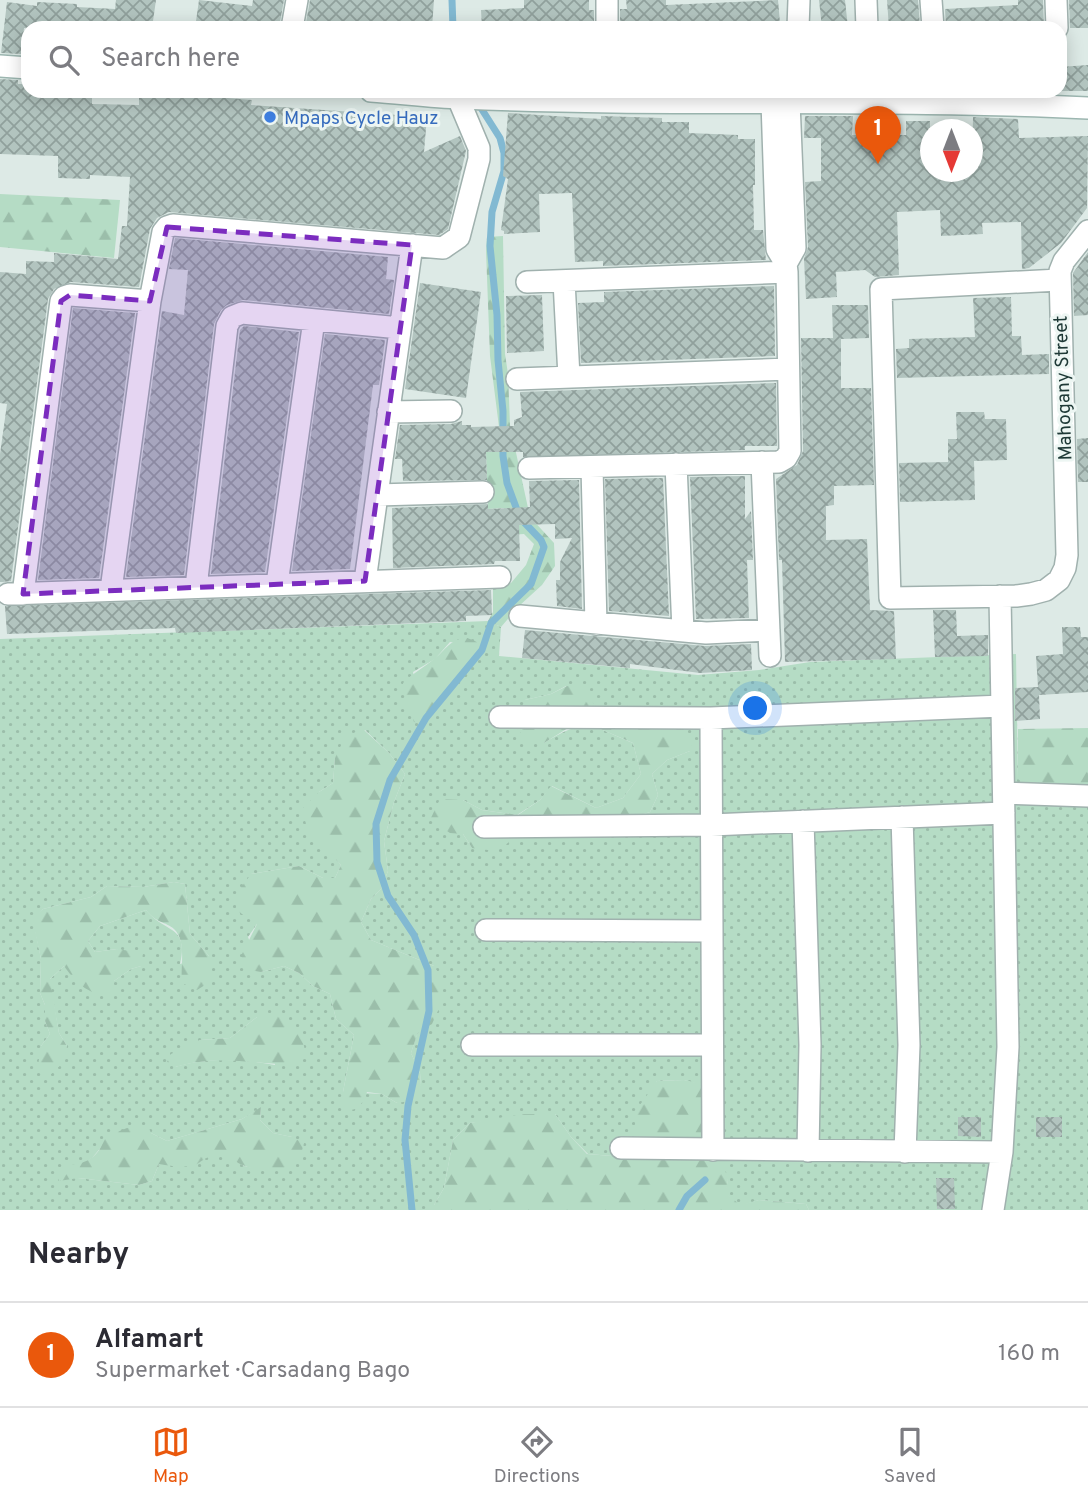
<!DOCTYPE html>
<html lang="en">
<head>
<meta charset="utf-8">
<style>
	body { margin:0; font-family:Overpass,sans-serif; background:#f7f7f7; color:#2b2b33 }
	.compass { position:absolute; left:920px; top:119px; width:63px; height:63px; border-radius:50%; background:#fff; box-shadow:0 4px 18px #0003; rotate:180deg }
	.you { position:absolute; left:756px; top:709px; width:24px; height:24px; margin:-18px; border:5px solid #fff; border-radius:50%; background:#1a73e8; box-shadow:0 0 0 10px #1a73e833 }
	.badge { display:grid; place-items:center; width:46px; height:46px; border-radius:50%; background:#ea580c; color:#fff; font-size:23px; font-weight:700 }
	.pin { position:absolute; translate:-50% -58px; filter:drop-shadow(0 2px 4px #0008) }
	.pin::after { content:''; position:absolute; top:37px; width:24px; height:21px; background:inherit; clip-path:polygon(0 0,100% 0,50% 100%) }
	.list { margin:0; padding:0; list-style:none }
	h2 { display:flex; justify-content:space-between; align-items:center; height:91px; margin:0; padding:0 28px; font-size:30px }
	h2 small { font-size:23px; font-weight:400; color:#7c7c81 }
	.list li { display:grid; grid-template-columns:46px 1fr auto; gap:21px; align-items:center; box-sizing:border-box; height:105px; padding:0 28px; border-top:2px solid #e1e1e2 }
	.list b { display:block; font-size:26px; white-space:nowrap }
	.list p { margin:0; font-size:23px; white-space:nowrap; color:#7c7c81 }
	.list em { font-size:23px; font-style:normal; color:#7c7c81 }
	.icon { flex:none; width:38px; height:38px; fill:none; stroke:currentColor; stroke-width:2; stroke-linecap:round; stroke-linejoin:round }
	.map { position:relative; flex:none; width:1088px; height:1210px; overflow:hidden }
	.search { position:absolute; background:#fff; box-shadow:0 4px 18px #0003; left:21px; right:21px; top:21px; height:77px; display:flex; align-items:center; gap:18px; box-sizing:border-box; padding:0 24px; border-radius:21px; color:#7c7c81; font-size:26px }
	.sheet { height:196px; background:#fff }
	nav { display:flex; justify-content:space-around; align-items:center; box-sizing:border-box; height:98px; border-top:2px solid #e1e1e2; background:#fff; font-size:19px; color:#7c7c81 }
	nav a { display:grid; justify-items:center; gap:4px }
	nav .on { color:#ea580c }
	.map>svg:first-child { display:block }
	.grass { fill:url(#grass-dots); fill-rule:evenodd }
	.forest { fill:url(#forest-firs) }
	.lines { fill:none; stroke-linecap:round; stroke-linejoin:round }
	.stream { stroke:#82b9d2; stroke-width:7 }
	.building { fill:url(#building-cross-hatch) }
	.street-casing { stroke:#a0b1ae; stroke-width:24 }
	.secondary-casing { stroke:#9cb6b0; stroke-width:24 }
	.street { stroke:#fff; stroke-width:21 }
	.secondary { stroke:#fff; stroke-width:21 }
	.marked { fill:#7b2cbf; fill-opacity:0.2; stroke:#7b2cbf; stroke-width:5; stroke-dasharray:14 9; stroke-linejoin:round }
	.shop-dot { fill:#3f7fe0; stroke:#edf6f3; stroke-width:2.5 }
	.labels { text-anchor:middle; stroke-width:6; stroke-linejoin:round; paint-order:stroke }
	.shop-label { font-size:19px; fill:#366cbe; stroke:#edf6f3; text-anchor:start }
	.street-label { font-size:19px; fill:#1e3936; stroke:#edf6f3 }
</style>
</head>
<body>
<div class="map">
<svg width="1088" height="1210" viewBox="0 0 1088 1210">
	<defs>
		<pattern id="grass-dots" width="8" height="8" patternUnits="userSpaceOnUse" patternTransform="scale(1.75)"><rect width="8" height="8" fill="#b5dcc5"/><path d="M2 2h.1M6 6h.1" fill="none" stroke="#9bbeaa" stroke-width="1.8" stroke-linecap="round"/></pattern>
		<pattern id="forest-firs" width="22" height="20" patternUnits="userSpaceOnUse" patternTransform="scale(1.75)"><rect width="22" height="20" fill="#b5dcc5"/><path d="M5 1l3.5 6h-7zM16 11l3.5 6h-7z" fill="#9bbeaa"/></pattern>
		<pattern id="building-cross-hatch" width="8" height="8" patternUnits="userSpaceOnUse" patternTransform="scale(1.75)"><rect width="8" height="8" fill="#b2c4bf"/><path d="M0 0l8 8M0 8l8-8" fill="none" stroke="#90a09c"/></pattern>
	</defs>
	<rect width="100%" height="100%" fill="#ddeae6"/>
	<!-- grass -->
	<path class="grass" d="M488,621L501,627L499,656L698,675L759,670L810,662L1016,654L1018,779L1088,787V1210H809L806,1204L759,1200L740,1206L725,1193L728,1180L705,1156L702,1133V1085L684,1080L657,1081L633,1140L612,1156L588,1154L571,1137L555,1114L470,1123L453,1140L444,1188L434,1205V1210H0V639ZM450,642L483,646L423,724L413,672L435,659ZM566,686L615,724H645L665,728L682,727L690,751L667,760L652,774L658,795L650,812L626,820L518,835L472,848L463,834V800L482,810L517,815L540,800L552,786L596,808L623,798L641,774L633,743C589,725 588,716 544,743L525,700L551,694ZM365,730L389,753L405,774L394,802L384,841L388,871L381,889L371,899L361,922L371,940L434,966L432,1023L418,1031L411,1053L420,1073L421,1085L397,1103L382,1094L343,1092L354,1035L336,1019L330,994L313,986L299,973L284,966L261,972L248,937L257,924L251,874L299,866L323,878H335L341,865L326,848L319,792L333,783L335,758ZM174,882L185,884L190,934L209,956L180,964C189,924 165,934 146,910L100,926L88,941L95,952L117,949L141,966L131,969L114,981L64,966L49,980L59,1033L67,1046H41L50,1034L45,1021V1005L40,993L41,959L33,919L43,909L91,897L107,886L143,887ZM257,1017H268L275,1065C241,1059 208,1057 175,1067L200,1040L230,1038ZM261,1108L260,1120L273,1133L292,1137L267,1171L244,1166L229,1156H207L198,1163L159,1164L152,1181L139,1185L78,1178L80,1166L92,1158L103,1145L151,1133L167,1141L242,1119Z"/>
	<!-- forest -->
	<path class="forest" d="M0,194L120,200L114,258L0,247Z
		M503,236L505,354L508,374L510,425L530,517L554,543L555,566L542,585L519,606L501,627L488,621L493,612V587L511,583L526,565L534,544L524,534L506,535L504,508L488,509L486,452H500L499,427L490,356L486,251L487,237Z
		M465,637L484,645L482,650L423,724L414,722L407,705L403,683C413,673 423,668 434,659C448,648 446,643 465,637Z
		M567,686L588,689L596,711L623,709L635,700L651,709L645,724L665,728L682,727L693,742L690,751L667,760L652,774L658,795L650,812L578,836L545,833L518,835L504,846L488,850L472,848L463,834L450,833L430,820L440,799L463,800L482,810L518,815L540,800L551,786L596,808L623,798L641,774L633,743L591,725L568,728L544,743L526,740L517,728L525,700L551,694Z
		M1088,728V787L1024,784L1018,779V729Z
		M364,730L389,753L405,774L394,802L384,841L388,871L381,889L371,899L361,922L371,940L434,966L443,980L441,1004L432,1024L418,1032L411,1053L420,1073L421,1085L416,1100L397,1103L382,1094L367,1092C362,1105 358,1111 343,1111V1092L354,1035L336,1019L330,994L313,986L299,973L284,966L261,972L249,970L241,956L257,924L236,910L237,893L251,874L299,866L323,878H335L341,865L308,831L302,809L319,792L333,783L335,758L346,735Z
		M174,882L185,884L190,934L209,956L213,980L197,990L182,983C180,967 187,941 174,929C165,921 157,924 146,910L100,926L88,941L95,952L117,949L143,953L141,966L131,969L114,981V999C89,993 79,987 64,966L50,979L59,1033L67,1046L65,1061L51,1074L38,1066L41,1046L50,1034L45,1021V1005L40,993L41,959L32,918L43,909L91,897L107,886L143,887Z
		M281,1015C297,1024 301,1032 305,1050L296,1065C253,1064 218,1054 175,1067L167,1062L171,1054L200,1040L230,1038L257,1017Z
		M684,1080L702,1084V1133L705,1156L723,1163L728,1180L726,1193L740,1205L759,1200L806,1204L809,1210H434V1205L444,1188L453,1140L470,1123L522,1114H555L571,1137L587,1154L612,1156L633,1140L637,1109L657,1081Z
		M261,1107L260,1120L273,1133L292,1137L304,1143C298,1174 272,1176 245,1166C232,1161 232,1156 216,1156C206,1156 204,1160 197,1164C183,1169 173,1166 159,1164L152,1181L139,1185L78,1178L59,1181L56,1173L64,1164C84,1166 99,1158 105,1137L127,1128L148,1126L151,1133L167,1141L242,1119Z"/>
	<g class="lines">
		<!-- stream -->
		<path class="stream" d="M452,0L453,28
			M412,1210L405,1140L408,1106L429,1011L428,970L414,935L388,896L377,862L376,824L390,780L426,718L482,650L491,623L531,584L544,547L541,540L520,518L507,483L503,456V411L498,360L497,315L490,246L492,212L504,171V153L500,138L481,108
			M679,1210L687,1196L705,1180"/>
	</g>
	<!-- building -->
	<path class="building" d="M116,0H156L152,28H24L21,54L1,53L7,2L37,6V2L77,4V7L115,9Z
		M199,0L252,6L253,0H284L279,28H195Z
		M310,0H434L432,28H305Z
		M524,0H589V10H594V28H482L481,10L524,8Z
		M626,0H666V5L778,0L780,23L728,28H620V9H627Z
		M819,0H845L848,28H822Z
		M887,0H918L920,26L889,28Z
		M1018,0H1043L1044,28H946L945,9L1018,5Z
		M1069,0H1088V28H1070Z
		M1088,65V91H1060V67Z
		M0,79L18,80V84H28V91H92V104L139,105V94L155,95V92L252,100L251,105L427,117L424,152L460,136L466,151L448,229L439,235L169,212L157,218L150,229L139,287L71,282L54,289L48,299L11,581L3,582H0V454L7,404L0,403V272L26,274V261L54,262V253L118,259L122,226H127L130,177L90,175V179L58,178V156L0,154Z
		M508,113L601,119V116L662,118V122H689V133L738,135V139H755V185H753L754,230H763L766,260L603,266V261L575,262L572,193L539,194L540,232L504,234V231L501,230L508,179L503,176Z
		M805,116H853L852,135H906V121H930V172H972L973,117L1018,119L1019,138L1088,136L1087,208L1061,243L1029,268L1022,269L1021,222L982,223L983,234L941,236L940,210L897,212L899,275L875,277L865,270L836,272L837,297L806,299L804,259L808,247L805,182L821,181V138H804Z
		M175,238L388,257L386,279L394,280L389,314L243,300L227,305L221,310L214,324L184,575L126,577L162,311L184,315L188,270L169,269Z
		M1088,252V315L1074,316L1073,273Z
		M420,283L481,292L466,398L405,389Z
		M774,286L775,356L581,363L578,303L604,302V292Z
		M542,295L544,351L507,353L506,296Z
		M1011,297L1012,336H1021L1022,355L1049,354V374L897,378L896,349L909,348V339L975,337L973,298Z
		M832,305H868L869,338L841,339V388H871L874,485L834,486V505L826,506V540L867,539L870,610L894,611L896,659L785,662L782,560H779L776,479L797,465L803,451L801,338H833Z
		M73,308L135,313L99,578L38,580Z
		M244,326L299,332L265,572L211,574L240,330Z
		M325,334L385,340L379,385H373L350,569L292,571Z
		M776,383L777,446H745V450L523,457V452H486L487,480L403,481L402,459H395L400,425L451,424L462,421V425H471V427L514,426V420L522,417L520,392Z
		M956,412H984L985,419H1006L1007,460L974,461L975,500L900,502L899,463L948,462V439H957Z
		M1088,438V482H1078L1077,439Z
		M745,476V519L751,511L753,560H747L749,618L696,619L690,477Z
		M663,478L669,616L609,611L605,479Z
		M579,480L582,609L557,606L556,580H560V562L572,538L555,539V524L519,525L520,561H495L494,564L393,568L392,508L488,504V509L530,507L529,481Z
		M491,590L492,615L466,616V621L176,633L175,628L7,634L5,606Z
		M933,610H956L957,636L988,635V656L935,657Z
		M1062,627H1080L1081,637H1088V692L1039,695L1040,719L1015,721V688L1038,687L1036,656L1063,654Z
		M525,630L705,646L751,644L752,670L700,673L630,664V668L522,658Z
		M958,1117H981V1137L958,1136Z
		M1036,1117H1062V1137H1036Z
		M936,1178H954L955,1209H937Z"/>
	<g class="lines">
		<!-- street casing -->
		<g class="street-casing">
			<path id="street" d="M866,0L867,28
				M931,0L933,28
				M1056,0L1057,28
				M292,28L297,0
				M607,28V0
				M798,28L799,0
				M786,264L795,248L789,102
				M1059,280L881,289L890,598L1016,596L1031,594L1046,590L1059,580L1065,568L1067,555L1060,271L1064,261L1088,231
				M564,281L569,377
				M527,282L787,272
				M517,379L788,369
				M388,412L451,411
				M762,462L770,656
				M676,464L683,631
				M592,467L596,624
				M529,468L779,462L786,458L790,451L787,272L786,264L777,249L772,102
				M377,495L483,492
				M365,581L412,245
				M277,584L314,320
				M196,587L227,326L232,317L242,313L400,328
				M111,590L150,301L163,232L167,227L173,225L443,248L459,237L479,159V148L458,98
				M8,594L500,577
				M23,594L61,301L64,297L70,295L150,301
				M520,616L706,633L769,630
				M500,717L711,718L1002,706
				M711,718L713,1150
				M1004,793L1088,796
				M902,817L909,1045L905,1152
				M803,821L810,1045L808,1151
				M484,827L711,825L1004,813
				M486,930L711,931
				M472,1045H712
				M621,1148L1002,1152
				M993,1210L1002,1152L1008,1047L1000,596"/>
		</g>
		<!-- secondary casing -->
		<g class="secondary-casing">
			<path id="secondary" d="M0,66L28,68
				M371,91C401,93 431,97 461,98C670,107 879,98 1088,108"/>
		</g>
		<!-- street -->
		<use href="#street" class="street"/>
		<!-- secondary -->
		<use href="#secondary" class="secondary"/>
	</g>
	<!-- marked area -->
	<path class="marked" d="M167,227L412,245L365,581L23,594L61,301L70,295L150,301Z"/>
	<!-- markers -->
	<circle class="shop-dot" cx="270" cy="117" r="7"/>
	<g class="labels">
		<!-- shop labels -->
		<g class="shop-label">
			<text x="284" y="124">Mpaps Cycle Hauz</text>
		</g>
		<!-- street labels -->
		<g class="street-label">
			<text transform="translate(1062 388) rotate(-92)" y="7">Mahogany Street</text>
		</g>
	</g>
</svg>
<svg class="compass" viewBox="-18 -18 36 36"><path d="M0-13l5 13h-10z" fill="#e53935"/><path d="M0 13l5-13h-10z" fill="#7c7c81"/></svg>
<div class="you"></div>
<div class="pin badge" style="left:878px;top:164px">1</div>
<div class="search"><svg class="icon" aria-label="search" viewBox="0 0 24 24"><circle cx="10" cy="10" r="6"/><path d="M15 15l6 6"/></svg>Search here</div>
</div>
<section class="sheet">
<h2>Nearby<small></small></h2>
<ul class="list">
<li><span class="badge">1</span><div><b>Alfamart</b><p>Supermarket · Carsadang Bago</p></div><em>160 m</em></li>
</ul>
</section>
<nav>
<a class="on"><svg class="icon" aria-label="map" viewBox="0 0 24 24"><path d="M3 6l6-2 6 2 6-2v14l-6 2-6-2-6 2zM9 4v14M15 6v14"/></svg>Map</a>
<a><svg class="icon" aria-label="directions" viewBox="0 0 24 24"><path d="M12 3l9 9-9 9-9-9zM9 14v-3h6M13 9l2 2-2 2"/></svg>Directions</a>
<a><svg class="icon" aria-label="saved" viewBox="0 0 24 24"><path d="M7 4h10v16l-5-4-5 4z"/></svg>Saved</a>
</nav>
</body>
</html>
